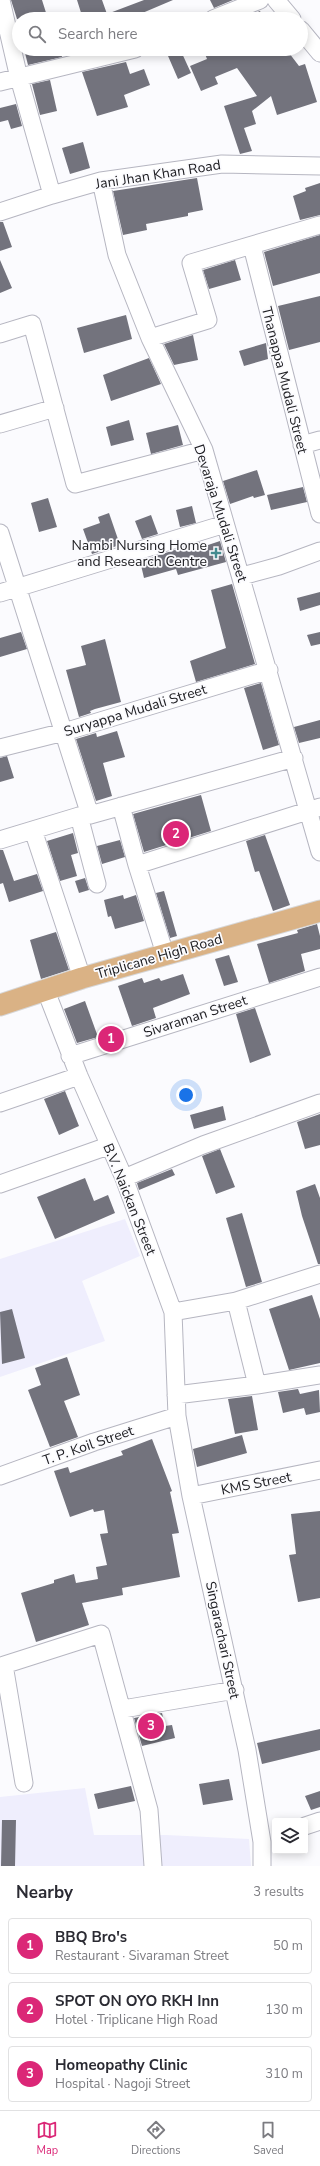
<!DOCTYPE html>
<html lang="en">
<head>
<meta charset="utf-8">
<style>
	body { margin:0; font-family:"Nunito Sans",sans-serif; background:#f2f2f3; color:#2b2b33 }
	.controls { position:absolute; right:12px; bottom:12px; display:grid; overflow:hidden; border-radius:4px; box-shadow:0 2px 10px #0003 }
	.controls button { width:36px; height:36px; display:grid; place-items:center; padding:0; border:0; border-bottom:1px solid #e1e1e2; background:#fff; color:#2b2b33; font:20px sans-serif }
	.you { position:absolute; left:186px; top:1095px; width:14px; height:14px; margin:-10px; border:3px solid #fff; border-radius:50%; background:#1a73e8; box-shadow:0 0 0 6px #1a73e833 }
	.badge { display:grid; place-items:center; width:26px; height:26px; border-radius:50%; background:#db2777; color:#fff; font-size:13px; font-weight:700 }
	.pin { position:absolute; translate:-50% -50%; border:2px solid #fff; box-shadow:0 1px 4px #0006 }
	.list { margin:0; padding:0; list-style:none }
	h2 { display:flex; justify-content:space-between; align-items:center; height:52px; margin:0; padding:0 16px; font-size:17px }
	h2 small { font-size:13px; font-weight:400; color:#7c7c81 }
	.list li { display:grid; grid-template-columns:26px 1fr auto; gap:12px; align-items:center; box-sizing:border-box; height:56px; margin:0 8px 8px; padding:0 8px; border:1px solid #e1e1e2; border-radius:4px }
	.list b { display:block; font-size:15px; white-space:nowrap }
	.list p { margin:0; font-size:13px; white-space:nowrap; color:#7c7c81 }
	.list em { font-size:13px; font-style:normal; color:#7c7c81 }
	.icon { flex:none; width:22px; height:22px; fill:none; stroke:currentColor; stroke-width:2; stroke-linecap:round; stroke-linejoin:round }
	.map { position:relative; flex:none; width:320px; height:1866px; overflow:hidden }
	.search { position:absolute; background:#fff; box-shadow:0 2px 10px #0003; left:12px; right:12px; top:12px; height:44px; display:flex; align-items:center; gap:10px; box-sizing:border-box; padding:0 14px; border-radius:22px; color:#7c7c81; font-size:15px }
	.sheet { height:244px; background:#fff }
	nav { display:flex; justify-content:space-around; align-items:center; box-sizing:border-box; height:56px; border-top:1px solid #e1e1e2; background:#fff; font-size:11px; color:#7c7c81 }
	nav a { display:grid; justify-items:center; gap:2px }
	nav .on { color:#db2777 }
	.map>svg:first-child { display:block }
	.built { fill:#efeefd }
	.building { fill:#73737d }
	.lines { fill:none; stroke-linecap:round; stroke-linejoin:round }
	.minor-casing { stroke:#b6b6c1; stroke-width:19 }
	.major-casing { stroke:#d7d7d8; stroke-width:23 }
	.minor { stroke:#fff; stroke-width:17 }
	.major { stroke:#dab285; stroke-width:21 }
	.poi-dot { fill:#438b8f; stroke:#fbfbfe; stroke-width:1.5 }
	.labels { text-anchor:middle; stroke-width:3.5; stroke-linejoin:round; paint-order:stroke }
	.street-label { font-size:14px; fill:#202024; stroke:#fbfbfe }
	.poi-label { font-size:14px; fill:#202024; stroke:#fbfbfe; text-anchor:end }
</style>
</head>
<body>
<div class="map">
<svg width="320" height="1866" viewBox="0 0 320 1866">
	<rect width="100%" height="100%" fill="#fbfbfe"/>
	<!-- built -->
	<path class="built" d="M125,1219L140,1256L82,1281L105,1341L0,1377V1259Z
		M85,1788L94,1835H166L249,1839L251,1866H0V1797Z"/>
	<!-- building -->
	<path class="building" d="M11,0H42L48,19H17Z
		M77,0H102L107,14L144,0H173L140,14L142,19H83Z
		M210,0H233L214,8Z
		M260,11L264,19H240Z
		M24,49H60L62,57L28,65Z
		M165,49H180L191,73L178,79Z
		M203,49H286L299,66L305,64L317,102L277,115L271,96L252,111L256,124L244,128L252,151L240,154L224,106L257,96L237,68L215,77L218,84L201,91L190,66L207,59Z
		M126,62L130,74L144,69L150,85L124,95L128,107L97,116L82,72Z
		M50,80L57,111L40,115L32,84Z
		M16,104L22,126L11,129L8,120L0,122V108Z
		M83,142L90,168L70,174L62,148Z
		M197,178L203,210L188,213V216L146,224L147,230L123,235L113,191Z
		M320,183V215L300,220L293,196L306,191L305,188Z
		M0,222H3L12,247L0,251Z
		M320,235V273L273,286L264,252Z
		M0,260L12,288L0,293Z
		M235,260L241,280L209,289L203,270Z
		M320,296V342L289,350L278,306Z
		M126,315L132,339L84,353L77,328Z
		M193,335L198,360L174,365L164,344Z
		M266,343L268,359L244,366L239,351Z
		M149,358L161,384L111,401L103,375Z
		M129,420L134,440L111,446L106,427Z
		M178,425L183,445L151,454L146,433Z
		M257,470L265,495L254,498L253,496L230,504L223,481Z
		M303,487L307,502L271,510L267,495Z
		M48,498L57,527L39,532L31,503Z
		M192,506L196,523L180,527L176,510Z
		M109,513L120,545L92,554L83,529L100,523L98,517Z
		M151,515L158,534L142,539L135,521Z
		M220,541L226,562L178,575L176,569L144,578L140,561L200,542L202,547Z
		M232,584L255,664L196,682L190,661L226,648L211,590Z
		M320,592V605L300,611L297,598Z
		M21,632L27,649L0,657V638Z
		M320,632V644L311,646L307,635Z
		M105,639L121,702L95,709L90,711L91,713L79,717L66,670L86,665L81,646Z
		M261,683L279,745L263,750L244,688Z
		M320,720V738L299,743L294,727Z
		M117,731L125,757L103,763L112,796L96,801L76,739L96,733L97,737Z
		M7,756L14,778L0,782V758Z
		M201,795L211,831L144,852L133,814Z
		M73,833L78,853L71,855L77,876L60,881L47,841Z
		M265,835L290,905L273,911L259,871L255,872L246,841Z
		M120,840L125,857L102,864L97,846Z
		M0,850H3L14,881L37,874L43,891L9,902L3,883L0,884Z
		M85,878L89,890L79,893L75,881Z
		M164,891L177,936L170,938L156,893Z
		M123,895L124,899L136,895L144,921L115,929L111,916L108,917L104,900Z
		M317,924L320,936V949L301,954L305,971L269,983L257,944L298,933L297,930Z
		M56,932L69,970L41,979L30,940Z
		M229,955L238,982L224,986L215,959Z
		M183,974L190,994L153,1008L156,1018L132,1026L118,986L142,978L144,983L159,978L161,981Z
		M85,1001L98,1037L77,1043L64,1009Z
		M255,1008L271,1055L250,1063L236,1014Z
		M65,1091L79,1126L59,1135L44,1099Z
		M223,1106L226,1120L194,1129L190,1115Z
		M320,1114V1145L305,1149L297,1122Z
		M220,1149L235,1187L216,1194L202,1156Z
		M172,1169L175,1175L139,1190L137,1183Z
		M85,1178L94,1201L108,1195L115,1213L55,1239L37,1197Z
		M315,1184L320,1198V1264H318L302,1216L296,1191Z
		M242,1213L262,1282L246,1287L226,1218Z
		M312,1295L320,1319V1363L289,1370L269,1309Z
		M12,1309L25,1358L2,1364L0,1312Z
		M67,1357L80,1395L64,1401L78,1437L50,1447L28,1390L41,1385L35,1368Z
		M298,1389L300,1394L319,1390L320,1412L306,1415L304,1408L283,1413L278,1392Z
		M252,1396L258,1430L235,1434L228,1399Z
		M242,1435L247,1453L197,1467L193,1449Z
		M152,1439L172,1491L170,1492L179,1533L172,1534L180,1577L122,1588L123,1595L82,1603L89,1625L36,1642L21,1593L54,1583V1580L74,1574L76,1583L98,1579L96,1567L107,1565L100,1534L108,1533L104,1510L94,1512L93,1509L70,1517L54,1471L68,1467L70,1473L123,1455L121,1451Z
		M320,1511V1598L298,1602L289,1555L296,1554L291,1514Z
		M162,1713L165,1726L172,1725L175,1738L142,1746L134,1718Z
		M320,1729V1750L262,1764L257,1743Z
		M229,1779L233,1800L203,1805L199,1784Z
		M131,1786L135,1801L98,1809L94,1794Z
		M320,1791V1807L311,1810L305,1796Z
		M2,1820H16L15,1866H1Z"/>
	<g class="lines">
		<!-- minor casing -->
		<g class="minor-casing">
			<path id="minor" d="M1,0L19,78L52,195
				M276,0L292,19
				M213,19L260,0
				M301,30L320,53
				M0,82L135,49
				M101,181L117,255L150,338L204,450L320,852
				M0,212L52,195L101,181L222,164L320,166
				M252,246L320,514
				M0,334L32,324L75,484L204,450
				M150,338L208,320L191,263L320,225
				M0,424L55,408
				M302,445L320,440
				M0,533L90,815
				M242,576L279,566L320,551
				M0,593L225,524
				M0,748L64,732L269,670
				M121,806L137,865L165,954
				M79,816L97,884
				M33,830L82,978
				M0,840L79,816L90,815L294,758
				M137,865L320,807
				M46,991L79,1076L124,1178L173,1312L177,1416L191,1496L247,1750L262,1842V1866
				M70,1056L320,977
				M0,1103L79,1076
				M124,1178L203,1145L320,1103
				M0,1184L108,1146
				M236,1301L257,1385
				M173,1312L236,1301L320,1274
				M176,1395L257,1385L320,1375
				M0,1476L94,1442L177,1416
				M191,1496L320,1470
				M123,1709L235,1690
				M24,1783L4,1665L101,1634L149,1810L153,1866
				M305,1826L320,1821"/>
		</g>
		<!-- major casing -->
		<g class="major-casing">
			<path id="major" d="M0,1005L82,978L320,911"/>
		</g>
		<!-- minor -->
		<use href="#minor" class="minor"/>
		<!-- major -->
		<use href="#major" class="major"/>
	</g>
	<!-- markers -->
	<path class="poi-dot" d="M214 547h4v4h4v4h-4v4h-4v-4h-4v-4h4z"/>
	<g class="labels">
		<!-- street labels -->
		<g class="street-label">
			<text transform="translate(158 174) rotate(-9)" y="5">Jani Jhan Khan Road</text>
			<text transform="translate(285 380) rotate(76)" y="5">Thanappa Mudali Street</text>
			<text transform="translate(221 513) rotate(72)" y="5">Devaraja Mudali Street</text>
			<text transform="translate(135 710) rotate(-17)" y="5">Suryappa Mudali Street</text>
			<text transform="translate(159 956) rotate(-16)" y="5">Triplicane High Road</text>
			<text transform="translate(195 1016) rotate(-18)" y="5">Sivaraman Street</text>
			<text transform="translate(130 1199) rotate(68)" y="5">B.V. Naickan Street</text>
			<text transform="translate(88 1445) rotate(-19)" y="5">T. P. Koil Street</text>
			<text transform="translate(256 1483) rotate(-11)" y="5">KMS Street</text>
			<text transform="translate(223 1640) rotate(78)" y="5">Singarachari Street</text>
		</g>
		<!-- poi labels -->
		<g class="poi-label">
			<text x="207" y="550">Nambi Nursing Home<tspan x="207" dy="16">and Research Centre</tspan></text>
		</g>
	</g>
</svg>
<div class="controls">
<button><svg class="icon" aria-label="layers" viewBox="0 0 24 24"><path d="M12 4l9 5-9 5-9-5zM3 14l9 5 9-5"/></svg></button>
</div>
<div class="you"></div>
<div class="pin badge" style="left:111px;top:1039px">1</div>
<div class="pin badge" style="left:176px;top:834px">2</div>
<div class="pin badge" style="left:151px;top:1726px">3</div>
<div class="search"><svg class="icon" aria-label="search" viewBox="0 0 24 24"><circle cx="10" cy="10" r="6"/><path d="M15 15l6 6"/></svg>Search here</div>
</div>
<section class="sheet">
<h2>Nearby<small>3 results</small></h2>
<ul class="list">
<li><span class="badge">1</span><div><b>BBQ Bro's</b><p>Restaurant · Sivaraman Street</p></div><em>50 m</em></li>
<li><span class="badge">2</span><div><b>SPOT ON OYO RKH Inn</b><p>Hotel · Triplicane High Road</p></div><em>130 m</em></li>
<li><span class="badge">3</span><div><b>Homeopathy Clinic</b><p>Hospital · Nagoji Street</p></div><em>310 m</em></li>
</ul>
</section>
<nav>
<a class="on"><svg class="icon" aria-label="map" viewBox="0 0 24 24"><path d="M3 6l6-2 6 2 6-2v14l-6 2-6-2-6 2zM9 4v14M15 6v14"/></svg>Map</a>
<a><svg class="icon" aria-label="directions" viewBox="0 0 24 24"><path d="M12 3l9 9-9 9-9-9zM9 14v-3h6M13 9l2 2-2 2"/></svg>Directions</a>
<a><svg class="icon" aria-label="saved" viewBox="0 0 24 24"><path d="M7 4h10v16l-5-4-5 4z"/></svg>Saved</a>
</nav>
</body>
</html>
